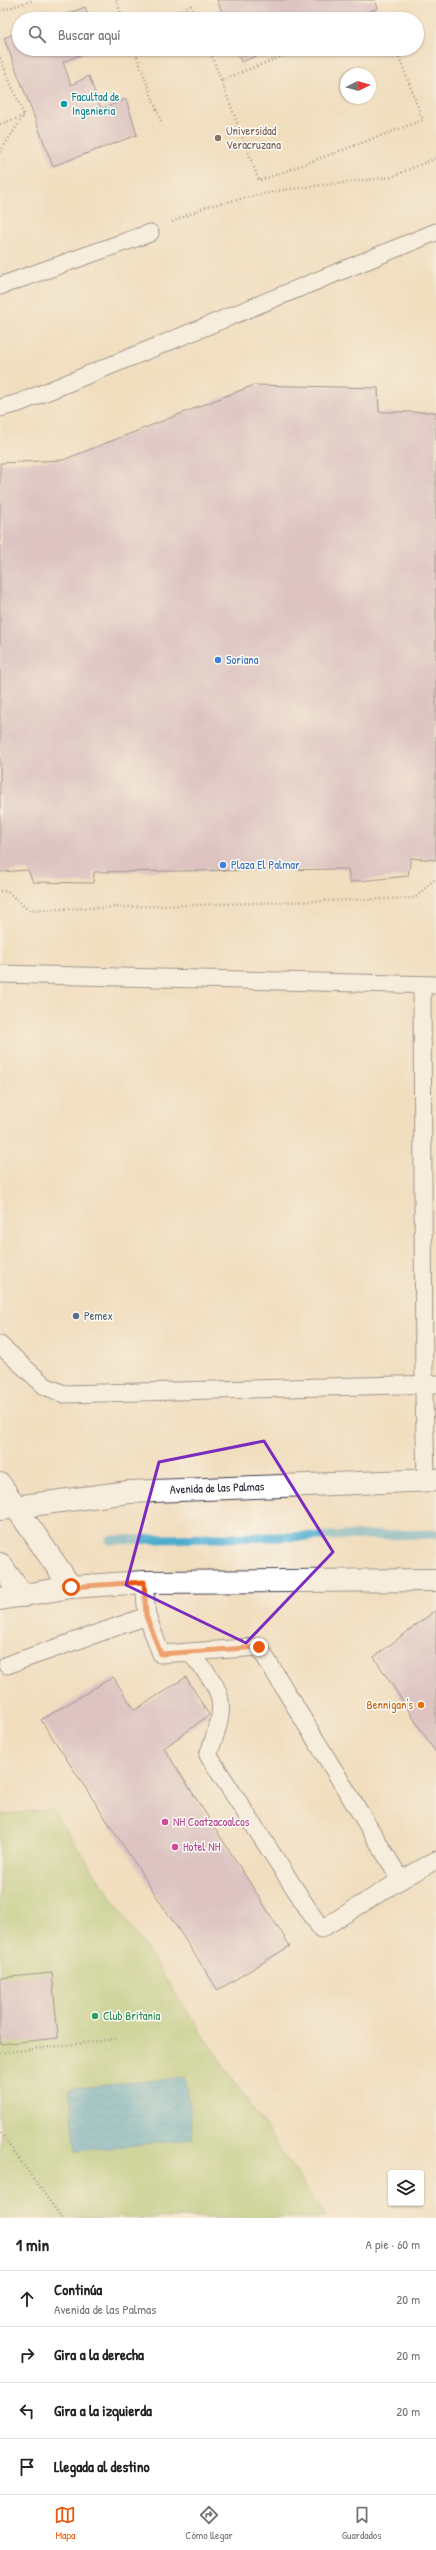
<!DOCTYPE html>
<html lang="es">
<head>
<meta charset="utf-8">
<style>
	body { margin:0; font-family:"Patrick Hand",sans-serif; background:#f6f6f6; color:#222 }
	.controls { position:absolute; right:12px; bottom:12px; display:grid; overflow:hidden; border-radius:4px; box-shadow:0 1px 3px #0004 }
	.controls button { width:36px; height:36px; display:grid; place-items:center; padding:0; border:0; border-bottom:1px solid #e0e0e0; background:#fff; color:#222; font:20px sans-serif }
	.compass { position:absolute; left:340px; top:68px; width:36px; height:36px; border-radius:50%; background:#fff; box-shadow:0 1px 3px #0004; rotate:84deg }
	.stop { position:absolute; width:12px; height:12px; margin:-9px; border:3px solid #ea580c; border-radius:50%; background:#fff }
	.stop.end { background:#ea580c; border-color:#fff; box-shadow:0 1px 4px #0008 }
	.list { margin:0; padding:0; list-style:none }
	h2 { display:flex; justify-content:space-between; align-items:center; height:52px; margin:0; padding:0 16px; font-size:17px }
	h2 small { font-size:13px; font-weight:400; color:#767676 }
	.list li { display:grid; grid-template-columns:26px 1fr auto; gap:12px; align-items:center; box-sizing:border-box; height:56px; padding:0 16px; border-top:1px solid #e0e0e0 }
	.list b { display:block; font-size:15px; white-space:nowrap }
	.list p { margin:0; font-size:13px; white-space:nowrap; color:#767676 }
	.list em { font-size:13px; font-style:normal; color:#767676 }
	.icon { flex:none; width:22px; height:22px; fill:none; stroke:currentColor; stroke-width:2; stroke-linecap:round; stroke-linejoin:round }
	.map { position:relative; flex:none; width:436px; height:2218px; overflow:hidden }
	.search { position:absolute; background:#fff; box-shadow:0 1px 3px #0004; left:12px; right:12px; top:12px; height:44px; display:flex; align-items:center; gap:10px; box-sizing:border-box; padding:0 14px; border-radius:22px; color:#767676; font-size:15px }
	.sheet { height:276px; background:#fff }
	nav { display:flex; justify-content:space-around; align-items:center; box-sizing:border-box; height:56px; border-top:1px solid #e0e0e0; background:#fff; font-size:11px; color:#767676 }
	nav a { display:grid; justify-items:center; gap:2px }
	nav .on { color:#ea580c }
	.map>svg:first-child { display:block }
	.green { fill:#a9cb75; stroke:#667658 }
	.water { fill:url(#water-waves); stroke:#386784 }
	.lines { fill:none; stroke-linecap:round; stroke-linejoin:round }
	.stream { stroke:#4eaccd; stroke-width:9 }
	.building { fill:#c5a5c7 }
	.lane-casing { stroke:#413e4f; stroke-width:19 }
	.secondary-casing { stroke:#413e4f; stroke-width:24 }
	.primary-casing { stroke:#413e4f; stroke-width:24 }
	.path { stroke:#413e4f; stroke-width:2.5; stroke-dasharray:1 3; stroke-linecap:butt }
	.lane { stroke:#fff; stroke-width:17 }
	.secondary { stroke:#fff; stroke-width:22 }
	.primary { stroke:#fff; stroke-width:22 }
	.route { stroke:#ea580c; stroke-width:5 }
	.marked { fill:none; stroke:#7b2cbf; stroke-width:3; stroke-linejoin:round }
	.culture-dot { fill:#0f9aa8; stroke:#fdfcf7; stroke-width:1.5 }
	.education-dot { fill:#8d6e63; stroke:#fdfcf7; stroke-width:1.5 }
	.shop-dot { fill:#3f7fe0; stroke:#fdfcf7; stroke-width:1.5 }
	.service-dot { fill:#5c6f8a; stroke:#fdfcf7; stroke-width:1.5 }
	.food-dot { fill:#e8710a; stroke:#fdfcf7; stroke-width:1.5 }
	.hotel-dot { fill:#d1479c; stroke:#fdfcf7; stroke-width:1.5 }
	.leisure-dot { fill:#2e9e5b; stroke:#fdfcf7; stroke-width:1.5 }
	.labels { text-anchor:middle; stroke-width:3; stroke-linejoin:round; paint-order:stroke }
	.culture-label { font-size:12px; fill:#0d838f; stroke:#fdfcf7; text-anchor:start }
	.education-label { font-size:12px; fill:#785e54; stroke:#fdfcf7; text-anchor:start }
	.shop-label { font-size:12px; fill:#366cbe; stroke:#fdfcf7; text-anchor:start }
	.service-label { font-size:12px; fill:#4e5e75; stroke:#fdfcf7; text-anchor:start }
	.street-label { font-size:12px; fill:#22223b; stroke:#fdfcf7 }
	.food-label { font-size:12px; fill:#c56008; stroke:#fdfcf7; text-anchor:end }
	.hotel-label { font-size:12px; fill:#b23c85; stroke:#fdfcf7; text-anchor:start }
	.leisure-label { font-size:12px; fill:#27864d; stroke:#fdfcf7; text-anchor:start }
</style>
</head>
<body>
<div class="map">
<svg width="436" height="2218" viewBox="0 0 436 2218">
	<defs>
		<pattern id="water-waves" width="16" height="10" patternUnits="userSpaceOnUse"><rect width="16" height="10" fill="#4eaccd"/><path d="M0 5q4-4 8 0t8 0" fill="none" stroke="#408ca8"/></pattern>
	</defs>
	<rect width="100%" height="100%" fill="#fdfcf7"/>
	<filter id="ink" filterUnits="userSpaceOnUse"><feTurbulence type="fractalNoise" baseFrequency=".025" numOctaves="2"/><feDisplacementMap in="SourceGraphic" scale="8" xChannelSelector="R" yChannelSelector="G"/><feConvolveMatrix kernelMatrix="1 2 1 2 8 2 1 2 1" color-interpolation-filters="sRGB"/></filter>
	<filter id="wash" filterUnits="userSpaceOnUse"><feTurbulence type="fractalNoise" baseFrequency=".012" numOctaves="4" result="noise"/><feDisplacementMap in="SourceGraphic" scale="16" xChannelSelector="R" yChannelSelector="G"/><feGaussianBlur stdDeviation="0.9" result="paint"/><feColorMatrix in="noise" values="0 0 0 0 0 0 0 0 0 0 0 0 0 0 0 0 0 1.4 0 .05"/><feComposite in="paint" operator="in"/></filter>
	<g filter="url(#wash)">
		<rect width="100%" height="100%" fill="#f1debf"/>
		<!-- green -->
		<path class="green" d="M52,1809L326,2218H0V1815Z"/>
		<!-- water -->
		<path class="water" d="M186,2077L193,2139L76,2151L69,2089Z"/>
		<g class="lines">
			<!-- stream -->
			<path class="stream" d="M110,1540L436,1534"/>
		</g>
		<g id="blocks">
			<!-- building -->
			<path class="building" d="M217,0H375L378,8L350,19H225Z
				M85,7L90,19H53Z
				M19,32V49H94L63,62L71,85L89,76L101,109L126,99L137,135L53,166L4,38Z
				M236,49H274L241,62Z
				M254,385L378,388L379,412H436V860L411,858L408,876L350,882L348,869L94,872L93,883L33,882L28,870L0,872V463L63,460Z
				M436,1610V1753L374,1657Z
				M113,1677L135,1710L186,1677L209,1715L164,1748L290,1946L218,1990L41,1720Z
				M52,1973L58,2038L0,2044V1978Z"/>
		</g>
	</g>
	<g filter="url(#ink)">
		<use href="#blocks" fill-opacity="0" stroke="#413e4f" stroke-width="1"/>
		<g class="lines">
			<!-- lane casing -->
			<g class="lane-casing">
				<path id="lane" d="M0,286L150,233
					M0,408L19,403L436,232
					M0,974L436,985
					M422,985L424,1394L426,1480
					M0,1345L45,1386L64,1394L436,1384
					M144,1582L147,1616L161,1654L259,1647L401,1880L436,1860
					M189,1652C226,1693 228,1703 208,1755L321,1929L401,1880
					M7,1665L147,1616"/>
			</g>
			<!-- secondary casing -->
			<g class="secondary-casing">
				<path id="secondary" d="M0,1484L71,1587
					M0,1564L23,1596"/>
			</g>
			<!-- primary casing -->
			<g class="primary-casing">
				<path id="primary" d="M0,1509L129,1492L436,1480
					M0,1599L71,1587L144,1582L436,1580"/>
			</g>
			<!-- path -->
			<path class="path" d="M116,0L123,19
				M0,11L33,0
				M161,19L191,6L196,19
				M381,19H385
				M134,49L161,121
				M209,49L221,80
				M302,49L221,80L259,181L423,120L396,49
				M0,58L24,115
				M0,124L24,116
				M0,152L24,115
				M172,222L208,206L282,190L391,177L436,158
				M0,891H7L28,910L415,898L436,878
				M0,2053L116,2039
				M0,2133L62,2218"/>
			<!-- lane -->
			<use href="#lane" class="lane"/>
			<!-- secondary -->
			<use href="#secondary" class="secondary"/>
			<!-- primary -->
			<use href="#primary" class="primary"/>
		</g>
	</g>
	<g class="lines" filter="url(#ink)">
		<!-- route -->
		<path class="route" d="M71,1587L144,1582L146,1616L161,1654L259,1647"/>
	</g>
	<!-- marked area -->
	<path d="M0 0H436V2218H0ZM264,1441L333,1552L246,1643L126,1585L159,1462Z" fill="#f1debf" fill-opacity=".55" fill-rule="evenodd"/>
	<path class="marked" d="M264,1441L333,1552L246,1643L126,1585L159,1462Z"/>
	<!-- markers -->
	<circle class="culture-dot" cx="64" cy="104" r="4"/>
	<circle class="education-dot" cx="218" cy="138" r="4"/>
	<g class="shop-dot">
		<circle cx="218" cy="660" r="4"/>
		<circle cx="223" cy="865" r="4"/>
	</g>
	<circle class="service-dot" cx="76" cy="1316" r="4"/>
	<circle class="food-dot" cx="421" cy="1705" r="4"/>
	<g class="hotel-dot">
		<circle cx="165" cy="1822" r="4"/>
		<circle cx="175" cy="1847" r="4"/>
	</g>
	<circle class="leisure-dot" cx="95" cy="2016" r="4"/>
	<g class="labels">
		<!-- culture labels -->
		<g class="culture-label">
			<text x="72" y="101">Facultad de<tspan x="72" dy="14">Ingenieria</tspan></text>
		</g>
		<!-- education labels -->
		<g class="education-label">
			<text x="226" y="135">Universidad<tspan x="226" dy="14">Veracruzana</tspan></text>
		</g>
		<!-- shop labels -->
		<g class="shop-label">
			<text x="226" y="664">Soriana</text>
			<text x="231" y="869">Plaza El Palmar</text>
		</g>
		<!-- service labels -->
		<g class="service-label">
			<text x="84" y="1320">Pemex</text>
		</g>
		<!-- street labels -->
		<g class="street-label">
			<text transform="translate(217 1488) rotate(-2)" y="4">Avenida de las Palmas</text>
		</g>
		<!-- food labels -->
		<g class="food-label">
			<text x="413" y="1709">Bennigan's</text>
		</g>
		<!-- hotel labels -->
		<g class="hotel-label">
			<text x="173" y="1826">NH Coatzacoalcos</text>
			<text x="183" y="1851">Hotel NH</text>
		</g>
		<!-- leisure labels -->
		<g class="leisure-label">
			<text x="103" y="2020">Club Britania</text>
		</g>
	</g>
</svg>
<div class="controls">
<button><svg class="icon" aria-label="layers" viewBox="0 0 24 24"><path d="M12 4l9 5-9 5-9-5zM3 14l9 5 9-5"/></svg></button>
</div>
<svg class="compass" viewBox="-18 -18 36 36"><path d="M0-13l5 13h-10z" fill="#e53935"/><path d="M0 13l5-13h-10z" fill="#767676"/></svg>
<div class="stop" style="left:71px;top:1587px"></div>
<div class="stop end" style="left:259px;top:1647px"></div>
<div class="search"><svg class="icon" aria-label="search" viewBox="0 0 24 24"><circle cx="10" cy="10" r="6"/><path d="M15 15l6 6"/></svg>Buscar aquí</div>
</div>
<section class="sheet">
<h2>1 min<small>A pie · 60 m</small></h2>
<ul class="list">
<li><svg class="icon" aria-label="ahead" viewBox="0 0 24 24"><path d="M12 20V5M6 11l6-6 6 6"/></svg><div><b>Continúa</b><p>Avenida de las Palmas</p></div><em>20 m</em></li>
<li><svg class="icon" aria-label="right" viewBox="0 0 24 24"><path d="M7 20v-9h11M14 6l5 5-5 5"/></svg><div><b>Gira a la derecha</b></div><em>20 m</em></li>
<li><svg class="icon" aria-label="left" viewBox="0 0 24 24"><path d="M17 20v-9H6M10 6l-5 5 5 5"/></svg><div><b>Gira a la izquierda</b></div><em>20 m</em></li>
<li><svg class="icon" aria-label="arrive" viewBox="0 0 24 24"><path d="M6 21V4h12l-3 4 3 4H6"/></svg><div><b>Llegada al destino</b></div></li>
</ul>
</section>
<nav>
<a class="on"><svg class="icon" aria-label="map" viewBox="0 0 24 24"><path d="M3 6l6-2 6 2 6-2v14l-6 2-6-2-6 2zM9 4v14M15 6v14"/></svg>Mapa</a>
<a><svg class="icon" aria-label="directions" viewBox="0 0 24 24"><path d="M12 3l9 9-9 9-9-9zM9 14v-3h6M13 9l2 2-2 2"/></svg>Cómo llegar</a>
<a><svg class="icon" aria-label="saved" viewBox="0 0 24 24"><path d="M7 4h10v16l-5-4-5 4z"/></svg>Guardados</a>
</nav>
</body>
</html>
